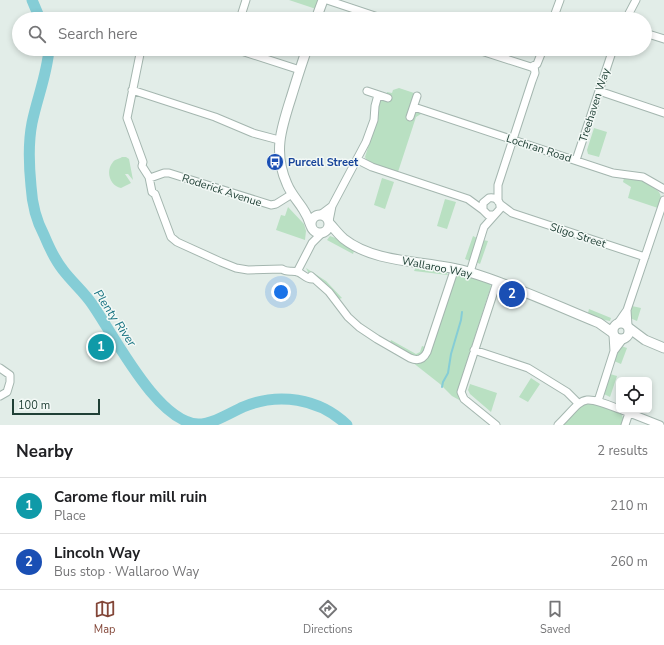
<!DOCTYPE html>
<html lang="en">
<head>
<meta charset="utf-8">
<style>
	body { margin:0; font-family:"Nunito Sans",sans-serif; background:#f6f6f6; color:#202124 }
	.controls { position:absolute; right:12px; bottom:12px; display:grid; overflow:hidden; border-radius:6px; box-shadow:0 2px 6px #0003 }
	.controls button { width:36px; height:36px; display:grid; place-items:center; padding:0; border:0; border-bottom:1px solid #e0e0e0; background:#fff; color:#202124; font:20px sans-serif }
	.scale { position:absolute; left:12px; bottom:10px; width:88px; box-sizing:border-box; padding-left:4px; border:2px solid #204036; border-top:0; font-size:11px; line-height:14px; white-space:nowrap; color:#204036; -webkit-text-stroke:3px #f3f9f6; paint-order:stroke }
	.you { position:absolute; left:281px; top:292px; width:14px; height:14px; margin:-10px; border:3px solid #fff; border-radius:50%; background:#1a73e8; box-shadow:0 0 0 6px #1a73e833 }
	.badge { display:grid; place-items:center; width:26px; height:26px; border-radius:50%; background:#834638; color:#fff; font-size:13px; font-weight:700 }
	.pin { position:absolute; translate:-50% -50%; border:2px solid #fff; box-shadow:0 1px 4px #0006 }
	.list { margin:0; padding:0; list-style:none }
	h2 { display:flex; justify-content:space-between; align-items:center; height:52px; margin:0; padding:0 16px; font-size:17px }
	h2 small { font-size:13px; font-weight:400; color:#757577 }
	.list li { display:grid; grid-template-columns:26px 1fr auto; gap:12px; align-items:center; box-sizing:border-box; height:56px; padding:0 16px; border-top:1px solid #e0e0e0 }
	.list b { display:block; font-size:15px; white-space:nowrap }
	.list p { margin:0; font-size:13px; white-space:nowrap; color:#757577 }
	.list em { font-size:13px; font-style:normal; color:#757577 }
	.icon { flex:none; width:22px; height:22px; fill:none; stroke:currentColor; stroke-width:2; stroke-linecap:round; stroke-linejoin:round }
	.map { position:relative; flex:none; width:664px; height:425px; overflow:hidden }
	.search { position:absolute; background:#fff; box-shadow:0 2px 6px #0003; left:12px; right:12px; top:12px; height:44px; display:flex; align-items:center; gap:10px; box-sizing:border-box; padding:0 14px; border-radius:22px; color:#757577; font-size:15px }
	.sheet { height:164px; background:#fff }
	nav { display:flex; justify-content:space-around; align-items:center; box-sizing:border-box; height:56px; border-top:1px solid #e0e0e0; background:#fff; font-size:11px; color:#757577 }
	nav a { display:grid; justify-items:center; gap:2px }
	nav .on { color:#834638 }
	.map>svg:first-child { display:block }
	.green { fill:#b9e0c2 }
	.lines { fill:none; stroke-linecap:round; stroke-linejoin:round }
	.stream { stroke:#85cdd6; stroke-width:2 }
	.river { stroke:#85cdd6; stroke-width:11 }
	.minor-casing { stroke:#a4b6af; stroke-width:9 }
	.tertiary-casing { stroke:#a4b6af; stroke-width:11 }
	.minor { stroke:#fff; stroke-width:7 }
	.tertiary { stroke:#fff; stroke-width:9 }
	.labels { text-anchor:middle; stroke-width:3; stroke-linejoin:round; paint-order:stroke }
	.street-label { font-size:11px; fill:#204036; stroke:#f3f9f6 }
	.transit-label { font-size:11px; font-weight:bold; fill:#164399; stroke:#f3f9f6; text-anchor:start }
	.water-label { font-size:12px; font-style:italic; fill:#167280; stroke:#f3f9f6 }
</style>
</head>
<body>
<div class="map">
<svg width="664" height="425" viewBox="0 0 664 425">
	<rect width="100%" height="100%" fill="#e2ede8"/>
	<!-- green -->
	<path class="green" d="M289,0H319L316,9Z
		M399,88L417,94L407,116L413,118L416,112H419L421,114L416,117L398,172C388,169 369,167 365,157L376,122L377,108L380,101H387V92L392,93L393,90Z
		M594,128L607,132L599,157L588,154L587,150Z
		M122,157H126L129,159L133,180L128,174H125L131,183L121,188C110,186 105,171 113,162C115,159 119,159 122,157Z
		M382,178L394,182L385,209L374,205Z
		M624,178L642,180L658,191C663,196 660,202 658,208L628,198L631,187L623,182Z
		M445,199L456,202L447,229L437,226Z
		M288,207L304,224L306,231L305,240L276,230L281,215L285,216Z
		M330,236L338,239L342,244L354,251L353,254L327,240Z
		M473,236L477,238L470,261L465,259Z
		M483,240L488,241L480,264L476,262Z
		M416,267L445,270L448,275L414,271Z
		M306,268L326,281L342,298L339,299L308,272Z
		M459,273L489,283L491,286L458,389V396L461,401L452,396L440,384L412,362H421L428,357L456,275Z
		M632,306L641,308L637,321L630,318Z
		M589,309L611,318L610,321L598,319L588,313Z
		M391,340L416,354L420,352L422,346L425,347L421,355L416,357L390,343Z
		M621,346L627,348L621,364L614,361Z
		M610,374L617,376L610,397L604,394Z
		M531,378L540,384L528,402L519,397Z
		M470,384L497,393L491,412L470,394L468,390Z
		M591,403L621,413L623,418L622,425H562L582,405Z"/>
	<g class="lines">
		<!-- stream -->
		<path class="stream" d="M442,387L443,382L448,373L451,354L461,320L462,312"/>
		<!-- river -->
		<path class="river" d="M32,0L40,19
			M49,49C47,75 37,98 32,123C28,143 29,166 31,186C32,203 36,220 44,235C49,247 55,260 63,270C72,282 84,292 92,304C114,335 157,422 198,424C213,424 230,413 243,407C278,392 319,398 347,425"/>
		<!-- minor casing -->
		<g class="minor-casing">
			<path id="minor" d="M327,0L384,19
				M240,19L246,0
				M553,19L560,0
				M626,19L636,0
				M645,33L664,39
				M141,49L127,118L143,162L142,166L149,177L152,192L155,194L171,237L177,242L221,262L236,268L248,270L282,269C287,273 292,270 298,272C303,274 306,279 312,279
				M235,49L300,70
				M475,49L531,67
				M531,67L537,64L543,49
				M132,90L215,117L253,133L279,140
				M367,91L388,98
				M599,91L664,113
				M414,107L613,173L643,177L664,189
				M410,117L417,96
				M358,160L372,167L468,199L483,210
				M576,160L613,49
				M150,178L164,173H169L271,205L276,204L292,194
				M498,201V185L532,81L535,73L534,66
				M500,204L512,213L645,257
				M320,215L332,206
				M329,221L332,206L366,142L374,120L375,106L378,95
				M297,272L312,243L322,233
				M470,272L484,227L500,209C501,201 496,197 489,198L483,203V210L488,215H493
				M311,276L329,292L348,317L359,327L377,339L410,358C417,361 423,360 427,352L455,268
				M618,323L627,310
				M628,326L627,310L664,200
				M474,350L528,368L567,392L578,403
				M614,351L623,339
				M0,368L10,375V382L7,392L0,396
				M598,401L614,351L613,335
				M622,410L660,425
				M496,425L464,399L461,392L497,282
				M558,425C585,398 579,393 619,409
				M625,425L629,413"/>
		</g>
		<!-- tertiary casing -->
		<g class="tertiary-casing">
			<path id="tertiary" d="M316,19L323,0
				M307,49C301,65 296,82 291,98C281,129 273,153 287,184C291,194 298,201 303,209C307,215 309,220 311,226
				M311 224a9 9 0 1 1 18 0a9 9 0 1 1-18 0Z
				M329,223C334,228 338,234 344,239C377,265 430,260 469,272C513,285 557,306 599,323L613,333
				M613 331a8 8 0 1 1 16 0a8 8 0 1 1-16 0Z
				M629,328L645,340L664,348"/>
		</g>
		<!-- minor -->
		<use href="#minor" class="minor"/>
		<!-- tertiary -->
		<use href="#tertiary" class="tertiary"/>
	</g>
	<!-- icons -->
	<defs>
		<g id="bus-disc" transform="scale(0.9)"><circle r="9.5" fill="#1a4fb4" stroke="#f3f9f6"/><path d="M-5-6H5V4H4V6H2V4H-2V6H-4V4H-5ZM-3.5-4V0h7V-4ZM-3.5 1.2v1.5H-2V1.2ZM2 1.2v1.5H3.5V1.2Z" fill="#fff"/></g>
	</defs>
	<g fill-rule="evenodd">
		<use href="#bus-disc" x="275" y="162"/>
	</g>
	<g class="labels">
		<!-- street labels -->
		<g class="street-label">
			<text transform="translate(594 105) rotate(-72)" y="4">Treehaven Way</text>
			<text transform="translate(539 148) rotate(18)" y="4">Lochran Road</text>
			<text transform="translate(222 190) rotate(18)" y="4">Roderick Avenue</text>
			<text transform="translate(578 235) rotate(18)" y="4">Sligo Street</text>
			<text transform="translate(437 267) rotate(11)" y="4">Wallaroo Way</text>
		</g>
		<!-- transit labels -->
		<g class="transit-label">
			<text x="288" y="166">Purcell Street</text>
		</g>
		<!-- water labels -->
		<g class="water-label">
			<text transform="translate(115 318) rotate(56)" y="4">Plenty River</text>
		</g>
	</g>
</svg>
<div class="controls">
<button><svg class="icon" aria-label="locate" viewBox="0 0 24 24"><circle cx="12" cy="12" r="6"/><path d="M12 2v4M12 18v4M2 12h4M18 12h4"/></svg></button>
</div>
<div class="scale">100 m</div>
<div class="you"></div>
<div class="pin badge" style="left:101px;top:347px;background:#0f9aa8">1</div>
<div class="pin badge" style="left:512px;top:294px;background:#1a4fb4">2</div>
<div class="search"><svg class="icon" aria-label="search" viewBox="0 0 24 24"><circle cx="10" cy="10" r="6"/><path d="M15 15l6 6"/></svg>Search here</div>
</div>
<section class="sheet">
<h2>Nearby<small>2 results</small></h2>
<ul class="list">
<li><span class="badge" style="background:#0f9aa8">1</span><div><b>Carome flour mill ruin</b><p>Place</p></div><em>210 m</em></li>
<li><span class="badge" style="background:#1a4fb4">2</span><div><b>Lincoln Way</b><p>Bus stop · Wallaroo Way</p></div><em>260 m</em></li>
</ul>
</section>
<nav>
<a class="on"><svg class="icon" aria-label="map" viewBox="0 0 24 24"><path d="M3 6l6-2 6 2 6-2v14l-6 2-6-2-6 2zM9 4v14M15 6v14"/></svg>Map</a>
<a><svg class="icon" aria-label="directions" viewBox="0 0 24 24"><path d="M12 3l9 9-9 9-9-9zM9 14v-3h6M13 9l2 2-2 2"/></svg>Directions</a>
<a><svg class="icon" aria-label="saved" viewBox="0 0 24 24"><path d="M7 4h10v16l-5-4-5 4z"/></svg>Saved</a>
</nav>
</body>
</html>
